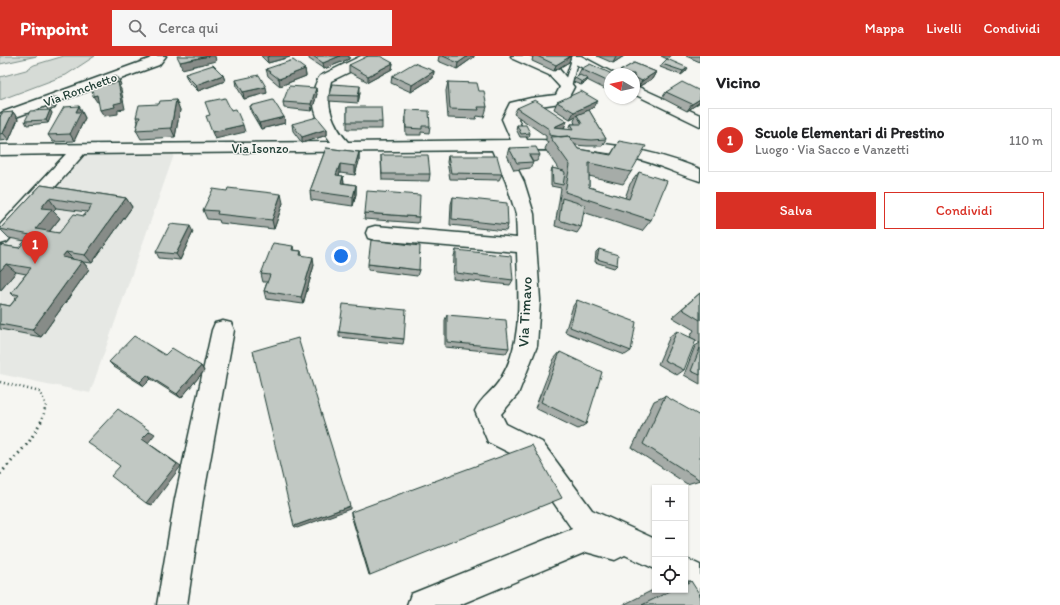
<!DOCTYPE html>
<html lang="it">
<head>
<meta charset="utf-8">
<style>
	body { margin:0; font-family:Itim,sans-serif; background:#f6f6f6; color:#202124 }
	.controls { position:absolute; right:12px; bottom:12px; display:grid; overflow:hidden; border-radius:0px; box-shadow:0 1px 3px #0004 }
	.controls button { width:36px; height:36px; display:grid; place-items:center; padding:0; border:0; border-bottom:1px solid #e0e0e0; background:#fff; color:#202124; font:20px sans-serif }
	.compass { position:absolute; left:604px; top:12px; width:36px; height:36px; border-radius:50%; background:#fff; box-shadow:0 1px 3px #0004; rotate:279deg }
	.you { position:absolute; left:341px; top:200px; width:14px; height:14px; margin:-10px; border:3px solid #fff; border-radius:50%; background:#1a73e8; box-shadow:0 0 0 6px #1a73e833 }
	.badge { display:grid; place-items:center; width:26px; height:26px; border-radius:50%; background:#d93025; color:#fff; font-size:13px; font-weight:700 }
	.pin { position:absolute; translate:-50% -33px; filter:drop-shadow(0 1px 2px #0008) }
	.pin::after { content:''; position:absolute; top:21px; width:14px; height:12px; background:inherit; clip-path:polygon(0 0,100% 0,50% 100%) }
	.list { margin:0; padding:0; list-style:none }
	h2 { display:flex; justify-content:space-between; align-items:center; height:52px; margin:0; padding:0 16px; font-size:17px }
	h2 small { font-size:13px; font-weight:400; color:#757577 }
	.list li { display:grid; grid-template-columns:26px 1fr auto; gap:12px; align-items:center; box-sizing:border-box; height:64px; margin:0 8px 8px; padding:0 8px; border:1px solid #e0e0e0; border-radius:0px }
	.list b { display:block; font-size:15px; white-space:nowrap }
	.list p { margin:0; font-size:13px; white-space:nowrap; color:#757577 }
	.list em { font-size:13px; font-style:normal; color:#757577 }
	.actions { display:flex; gap:8px; padding:12px 16px }
	.actions a { flex:1; padding:9px 0; border:1px solid #d93025; border-radius:0px; text-align:center; font-size:14px; color:#d93025 }
	.actions .main { background:#d93025; color:#fff }
	.icon { flex:none; width:22px; height:22px; fill:none; stroke:currentColor; stroke-width:2; stroke-linecap:round; stroke-linejoin:round }
	.map { position:relative; flex:none; width:700px; height:549px; overflow:hidden }
	header { display:flex; align-items:center; gap:24px; box-sizing:border-box; height:56px; padding:0 20px; background:#d93025; color:#fff }
	header strong { font-size:19px }
	nav { display:flex; gap:22px; margin-inline-start:auto; font-size:14px }
	.search { width:280px; height:36px; background:#f6f6f6; display:flex; align-items:center; gap:10px; box-sizing:border-box; padding:0 14px; border-radius:0px; color:#757577; font-size:15px }
	main { display:flex }
	aside { flex:1; background:#fff }
	.map>svg:first-child { display:block }
	.built { fill:#e6e8e4 }
	.green { fill:#d6dbd6; stroke:#7a8c85 }
	.lines { fill:none; stroke-linecap:round; stroke-linejoin:round }
	.service-casing { stroke:#1f3d34; stroke-width:3 }
	.minor-casing { stroke:#1f3d34; stroke-width:3 }
	.path-far1 { stroke:#1f3d34; stroke-width:2.5; stroke-dasharray:1 3; stroke-linecap:butt }
	.path { stroke:#1f3d34; stroke-width:3; stroke-dasharray:1.5 4; stroke-linecap:butt }
	.service { fill:#f6f6f2; fill-rule:evenodd }
	.minor { fill:#f6f6f2; fill-rule:evenodd }
	.wall { fill:#a6aca8; stroke:#1f3d34; fill-rule:evenodd }
	.shaded-wall { fill:#878c88; stroke:#1f3d34 }
	.building { fill:#c1c8c3; stroke:#1f3d34; fill-rule:evenodd }
	.labels { text-anchor:middle; stroke-width:3; stroke-linejoin:round; paint-order:stroke }
	.far-street-label { font-size:13px; fill:#1f3d34; stroke:#f6f6f2 }
	.street-label { font-size:15px; fill:#1f3d34; stroke:#f6f6f2 }
</style>
</head>
<body>
<header>
<strong>Pinpoint</strong>
<div class="search"><svg class="icon" aria-label="search" viewBox="0 0 24 24"><circle cx="10" cy="10" r="6"/><path d="M15 15l6 6"/></svg>Cerca qui</div>
<nav><a>Mappa</a><a>Livelli</a><a>Condividi</a></nav>
</header>
<main>
<div class="map">
<svg width="700" height="549" viewBox="0 0 700 549">
	<rect width="100%" height="100%" fill="#f6f6f2"/>
	<filter id="ink" filterUnits="userSpaceOnUse"><feTurbulence type="fractalNoise" baseFrequency=".025" numOctaves="2"/><feDisplacementMap in="SourceGraphic" scale="8" xChannelSelector="R" yChannelSelector="G"/><feConvolveMatrix kernelMatrix="1 2 1 2 8 2 1 2 1" color-interpolation-filters="sRGB"/></filter>
	<g filter="url(#ink)">
		<!-- built -->
		<path class="built" d="M81,96H175L90,337L0,318V186Z"/>
		<!-- green -->
		<path class="green" d="M0,0H37L0,8Z
			M64,0H95L66,19L0,44V21L26,14L34,9Z"/>
		<g class="lines">
			<!-- service casing -->
			<g class="service-casing">
				<path id="service" d="M569,0H576L578,2L571,31L567,33L563,31L572,3Z"/>
			</g>
			<!-- minor casing -->
			<g class="minor-casing">
				<path id="minor" d="M152,0H166L159,9L13,62L0,69V58L3,56L149,3Z
					M361,0H378L376,3L331,25C325,49 332,68 348,86L511,84L502,63L510,47L531,42L556,39L560,31L549,19L513,3L511,0H529L559,13L574,31L566,46L521,53L518,63L527,84C592,84 639,89 700,113V125C677,118 656,107 633,102C592,93 549,94 508,94L524,126L534,158L540,244L537,290L518,338L501,358L506,368L542,386L592,454L655,483V513L625,499L615,504L586,496L459,549H407L411,538L572,473L524,404L488,386L475,355C481,341 494,335 501,322C524,285 518,237 517,196L375,184L368,182L366,177L368,172L375,170L517,182L516,158L506,126L492,94L84,98L7,186L0,188V169L66,98L0,99V89L331,86C318,68 305,41 320,20Z
					M570,0H581L615,18H610V25L605,24L570,5L568,2Z
					M634,29L700,59V70L634,38Z
					M223,265L231,267L234,274L203,443L187,549H157L175,443L212,274L215,267Z
					M685,502L700,509V542L684,534Z"/>
			</g>
			<!-- path-far1 -->
			<path class="path-far1" d="M0,326L40,336L46,349L42,365"/>
			<!-- path -->
			<path class="path" d="M0,418L29,386L42,364"/>
			<!-- service -->
			<use href="#service" class="service"/>
			<!-- minor -->
			<use href="#minor" class="minor"/>
		</g>
		<!-- wall -->
		<path class="wall" d="M261,0H289L290,1L268,7Z
			M309,0H349V3L324,13L309,3Z
			M439,0H474V1L457,13L438,5Z
			M533,0H571L569,6L554,15L532,5Z
			M597,0H624L613,7Z
			M661,0H671L667,3Z
			M686,0H700V6Z
			M393,7L392,13L368,26L349,16V9Z
			M634,7L656,16L652,23L638,31L634,29V18H618L620,15Z
			M662,8L686,15L681,19L660,11Z
			M266,13H305L306,20L280,30L268,20Z
			M581,13L610,18V30L605,33L587,24L586,26L581,29L573,26L575,22L579,20L578,19Z
			M434,15L433,22L411,36L391,27L392,20Z
			M185,18L223,19L225,25L198,35L188,25Z
			M236,24L267,37L244,43L237,31Z
			M448,26L479,35L487,51L484,61L477,60L476,63L448,62L446,35Z
			M666,36L700,46L687,55L662,42Z
			M360,37L358,47L329,45V39Z
			M317,38L312,55L284,52L283,46Z
			M57,41L59,44L55,53L50,54L52,57L48,67L27,69L25,65L48,54L46,51Z
			M176,44L180,54L175,81L141,83L136,74L138,66L136,61L159,48Z
			M557,46L594,51L589,54L606,83L602,90H587L575,89L578,93L611,98L619,85L631,116L623,128L589,120V131L625,142L630,128L639,116L651,164L642,175L583,156L581,171L577,177L555,170L561,132L551,130V116L552,112L559,114L545,93L548,86H546V80L514,58L517,52L567,65L564,72L569,73L571,68H575L574,65L576,60L570,63L554,53Z
			M79,50L85,62L74,85L53,86L48,79Z
			M250,50L284,61L285,67L261,73L251,56Z
			M347,51L382,66V73H347Z
			M406,54L430,70L429,77L421,76V79H406L405,61Z
			M13,56L18,63L9,84L0,85V61Z
			M292,68L327,73V79L302,87L293,75Z
			M517,69L530,77L529,81H520L516,73Z
			M326,92L359,96V105L355,119L340,117L339,120H343L344,127L356,129V138L353,150L311,144L310,135Z
			M509,92L540,99L537,105L533,106L530,112L514,114L507,99Z
			M381,99L430,118L429,125L382,124L381,105Z
			M448,100L502,118L499,124L450,123L447,106Z
			M41,129L126,142L132,151L92,207L83,206L89,213L41,281L0,273V248L10,250L16,242L11,237L26,218L16,216L0,235V189L19,192L25,185L9,182L0,173ZM56,152L87,156L84,160L59,177L49,176L60,162L53,155Z
			M227,135L283,147L274,173L220,167L219,164L207,163L203,154Z
			M453,141L508,169L506,175L450,169L451,148Z
			M365,157L419,161L418,167L364,163Z
			M193,176L180,204L159,202L156,196Z
			M293,190L294,194L301,195L302,199L314,209L303,248L266,243L264,235L267,226H263L261,218Z
			M599,193L617,209L614,212L595,206L596,196Z
			M456,194L513,224L510,229L453,223L454,200Z
			M368,208L419,214L417,220L368,214Z
			M700,237V287L690,281L694,274L672,261Z
			M577,244L631,295L625,299L565,276L573,250Z
			M447,259L509,292L506,297L445,291V264Z
			M677,275L684,314L677,319L658,308L670,280Z
			M339,276L404,283L403,288L339,281Z
			M700,287V328L684,319L695,290Z
			M560,296L586,368L578,373L535,352L554,303Z
			M165,299L201,310L204,315L181,342L151,323L144,330L114,311L109,306Z
			M665,340L700,424L687,428L632,392L654,345Z
			M351,456L370,519H369L351,459Z
			M685,525H691L700,549H623L655,533V534H685Z"/>
		<!-- shaded-wall -->
		<path class="shaded-wall" d="M209,0H215L216,5L182,13L180,6Z
			M270,0H289L290,1L268,7L267,1Z
			M340,0H349V3L324,13L323,7Z
			M468,0H474V1L457,13L458,7Z
			M571,0L569,6L554,15L556,9Z
			M617,0H624L613,7L616,1Z
			M393,7L392,13L368,26V20Z
			M688,12L686,15L681,19L683,15Z
			M305,13L306,20L280,30L279,23Z
			M434,15L433,22L411,36L412,29Z
			M656,16L652,23L638,31L642,25Z
			M223,19L225,25L198,35L196,29Z
			M588,23L586,26L581,29L582,26Z
			M120,26L121,29L119,30L121,33L125,53L118,54V58L104,60L100,54L108,29Z
			M609,26H610V30L605,33Z
			M360,30V37L358,47V40Z
			M266,31L267,37L244,43L243,36Z
			M316,32L317,38L312,55L311,48Z
			M97,39L101,45L97,46L93,40Z
			M57,41L59,44L55,53L53,50Z
			M700,43V46L687,55L692,48Z
			M176,44L180,54L175,81L171,72Z
			M598,45L594,51L577,60V59L576,60L570,63L574,56Z
			M79,50L85,62L74,85L70,78L76,56Z
			M50,54L52,57L48,67L46,64Z
			M13,56L18,63L9,84L3,77Z
			M284,61L285,67L261,73L259,67Z
			M567,65L564,72L554,71Z
			M243,69L245,76L215,83L212,76Z
			M327,73V79L302,87V81Z
			M359,96V105L355,119V110Z
			M340,108V117L336,128V119Z
			M343,120L344,129L341,127Z
			M356,129V138L353,150V141Z
			M281,138L283,147L274,173L272,164Z
			M49,142L56,152L53,155L60,162L44,182L36,173L41,152Z
			M126,142L132,151L92,207L85,199Z
			M190,170L193,176L180,204L176,198Z
			M66,196L74,204L62,201Z
			M313,201L314,209L303,248L301,241Z
			M82,205L89,213L41,281L32,274Z
			M6,208L16,216L0,235V215Z
			M201,310L204,315L181,342L177,338Z
			M147,319L151,323L144,330L140,326Z
			M150,375L155,378L148,387L181,410L152,449L146,447L142,383Z
			M350,450V453L297,472L294,470Z"/>
		<!-- building -->
		<path class="building" d="M177,0H209L180,6Z
			M313,0H340L323,7Z
			M368,0H380L393,7L368,20L349,9Z
			M443,0H468L458,7Z
			M537,0H571L556,9Z
			M667,3L688,12L683,15L662,8Z
			M293,4L305,13L279,23L266,13Z
			M414,7L434,15L412,29L392,20Z
			M634,7L656,16L642,25L634,21V18H627L620,15Z
			M590,8L612,18H610V26H609L581,13Z
			M213,9L223,19L196,29L185,18Z
			M259,19L266,31L243,36L236,24Z
			M580,19L588,23L582,26L575,22Z
			M116,20L120,26L107,28L104,24Z
			M104,26V28H109L118,26L122,46L114,48L115,51L100,54L97,39L93,40L92,29Z
			M448,26L477,27L479,35H484L487,51H478L479,54L450,53Z
			M682,26L700,35V43L692,48L666,36Z
			M332,28L360,30L358,40L329,39Z
			M289,30L316,32L311,48L283,46Z
			M581,35L598,45L574,56L557,46Z
			M57,41L53,50L46,51L50,42Z
			M225,42L231,54L236,53L243,69L212,76L206,60L210,59L205,46Z
			M176,44L171,72L136,74L140,61H136L139,49L159,48L160,45Z
			M273,44L284,61L259,67L250,50Z
			M535,44L567,65L554,71L574,73L571,68H582L577,59L589,54L606,83L591,84L570,82L569,80L561,81L549,79V73L517,52Z
			M79,50L76,56H81L70,78L48,79L64,51Z
			M347,51H381L382,66H347Z
			M50,54L46,64L25,65L30,55Z
			M406,54L429,55L430,70H422V73L406,72Z
			M13,56L3,77L0,78V61L2,57Z
			M317,61L327,73L302,81L292,68Z
			M517,69H526L530,77L521,78Z
			M569,80L578,93L611,99L619,85L646,90L631,116L589,107V131L629,143L639,116L667,125L651,164L565,136L570,109L550,81Z
			M536,91L540,99H529L533,106L517,107L509,92Z
			M326,92L359,96L355,110L340,108L336,119L343,120L341,127L356,129L353,141L310,135Z
			M381,99H428L430,118H382Z
			M448,100H497L502,118L451,117Z
			M552,112L564,115L565,117L563,129L553,127Z
			M41,129L126,142L85,199L66,196L62,201L82,205L32,274L0,268V248L10,250L19,239L11,237L31,212L6,208L0,215V189L19,192L30,179L0,173ZM49,142L92,149L84,160L74,158L59,177L36,173L52,153L41,152Z
			M228,132L281,138L272,164L217,158L218,155L203,154L213,133L227,135Z
			M367,135L420,139L419,161L365,157Z
			M453,141L507,147L508,169L452,163Z
			M562,142L585,149L581,171L559,164Z
			M170,168L190,170L176,198L156,196Z
			M371,184L420,190L419,214L368,208Z
			M273,187L293,190L292,194L301,195L300,199L313,201L301,241L264,235L270,219L261,218Z
			M599,193L618,199L617,209L597,203Z
			M456,194L511,200L513,224L456,217Z
			M700,237V264L682,253Z
			M577,244L636,266L631,295L570,271Z
			M343,248L406,254L404,283L339,276Z
			M447,259L506,264L509,292L447,286Z
			M677,275L696,284L684,314L664,304Z
			M134,280L165,299L172,292L201,310L177,338L147,319L140,326L109,306Z
			M298,282L350,450L294,470L253,295Z
			M700,292V319L691,315Z
			M560,296L602,316L586,368L541,346Z
			M665,340L700,360V424L643,388Z
			M118,353L150,375L142,383L177,408L146,447L111,420L120,410L87,386Z
			M532,389L562,442L370,519L351,456Z
			M691,525L700,539V549H642L672,534H685V528Z"/>
	</g>
	<g class="labels">
		<!-- far-street labels -->
		<g class="far-street-label">
			<text transform="translate(80 33) rotate(-20)" y="5">Via Ronchetto</text>
			<text x="260" y="97">Via Isonzo</text>
		</g>
		<!-- street labels -->
		<g class="street-label">
			<text transform="translate(525 256) rotate(-87)" y="5">Via Timavo</text>
		</g>
	</g>
</svg>
<div class="controls">
<button>+</button>
<button>−</button>
<button><svg class="icon" aria-label="locate" viewBox="0 0 24 24"><circle cx="12" cy="12" r="6"/><path d="M12 2v4M12 18v4M2 12h4M18 12h4"/></svg></button>
</div>
<svg class="compass" viewBox="-18 -18 36 36"><path d="M0-13l5 13h-10z" fill="#e53935"/><path d="M0 13l5-13h-10z" fill="#757577"/></svg>
<div class="you"></div>
<div class="pin badge" style="left:35px;top:208px">1</div>
</div>
<aside>
<h2>Vicino<small></small></h2>
<ul class="list">
<li><span class="badge">1</span><div><b>Scuole Elementari di Prestino</b><p>Luogo · Via Sacco e Vanzetti</p></div><em>110 m</em></li>
</ul>
<div class="actions"><a class="main">Salva</a><a>Condividi</a></div>
</aside>
</main>
</body>
</html>
